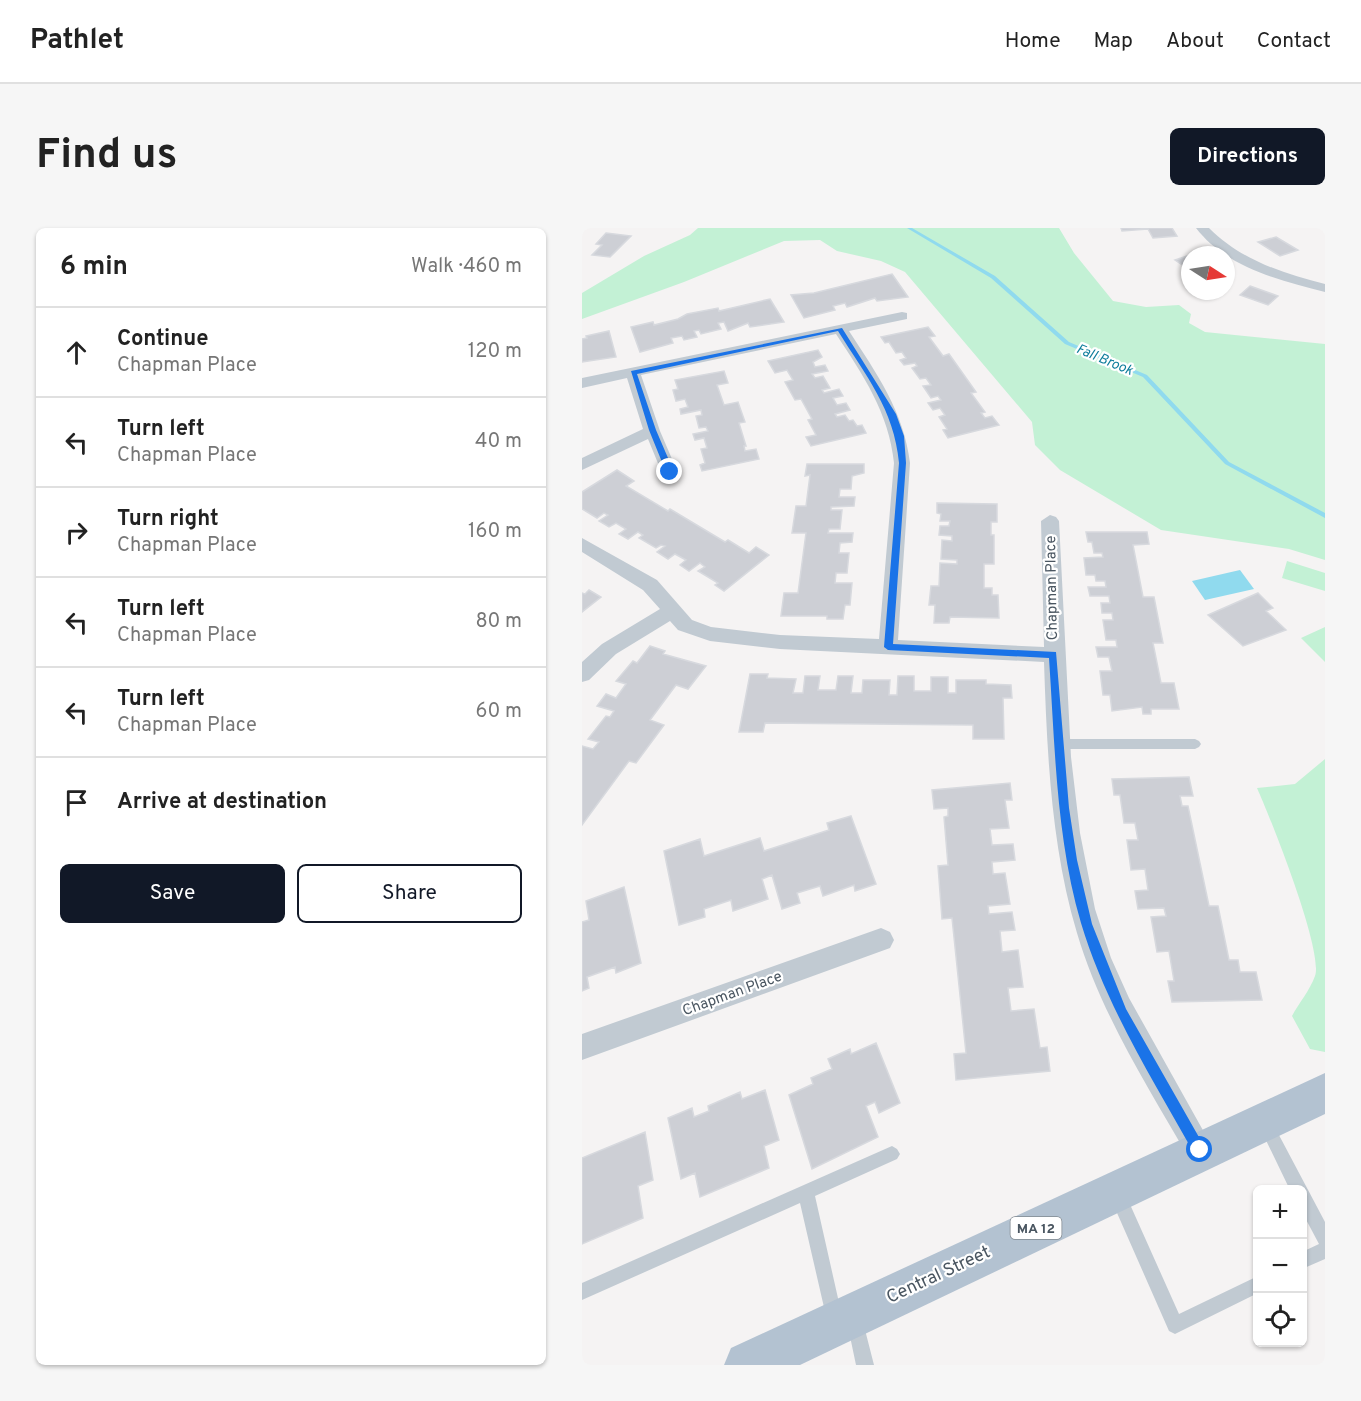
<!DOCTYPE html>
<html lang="en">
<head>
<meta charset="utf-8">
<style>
	body { margin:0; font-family:Overpass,sans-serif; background:#f6f6f6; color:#222 }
	.controls { position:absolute; right:18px; bottom:18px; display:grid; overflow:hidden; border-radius:9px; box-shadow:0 2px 4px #0004 }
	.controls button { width:54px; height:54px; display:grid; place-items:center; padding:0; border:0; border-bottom:2px solid #e0e0e0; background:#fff; color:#222; font:30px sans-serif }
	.compass { position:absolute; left:599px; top:18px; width:54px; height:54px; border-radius:50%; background:#fff; box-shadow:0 2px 4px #0004; rotate:102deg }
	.stop { position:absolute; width:18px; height:18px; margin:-14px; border:4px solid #1a73e8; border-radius:50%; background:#fff }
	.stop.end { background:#1a73e8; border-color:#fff; box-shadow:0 2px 6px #0008 }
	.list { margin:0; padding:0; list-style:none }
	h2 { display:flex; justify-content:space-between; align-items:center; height:78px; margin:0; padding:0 24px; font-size:26px }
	h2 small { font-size:20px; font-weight:400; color:#767676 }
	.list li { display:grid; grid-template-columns:39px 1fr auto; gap:18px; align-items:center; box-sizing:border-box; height:90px; padding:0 24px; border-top:2px solid #e0e0e0 }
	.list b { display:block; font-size:22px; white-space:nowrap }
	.list p { margin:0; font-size:20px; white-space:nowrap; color:#767676 }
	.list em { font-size:20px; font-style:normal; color:#767676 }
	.actions { display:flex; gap:12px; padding:18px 24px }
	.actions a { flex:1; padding:14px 0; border:2px solid #111827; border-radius:9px; text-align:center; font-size:21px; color:#111827 }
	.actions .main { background:#111827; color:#fff }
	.icon { flex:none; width:33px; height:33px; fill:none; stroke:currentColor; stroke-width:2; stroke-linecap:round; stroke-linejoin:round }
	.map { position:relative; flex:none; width:743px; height:1137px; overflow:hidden; border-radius:9px }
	header { display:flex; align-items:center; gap:36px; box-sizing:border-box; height:84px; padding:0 30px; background:#fff; border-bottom:2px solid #e0e0e0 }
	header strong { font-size:28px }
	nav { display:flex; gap:33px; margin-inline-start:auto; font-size:21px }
	.intro { display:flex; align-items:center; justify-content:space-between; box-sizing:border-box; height:144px; padding:0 36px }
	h1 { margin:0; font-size:42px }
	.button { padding:15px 27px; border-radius:9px; background:#111827; color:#fff; font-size:21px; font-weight:700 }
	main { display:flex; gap:36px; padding:0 36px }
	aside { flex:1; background:#fff; border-radius:9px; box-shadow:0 2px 4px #0004 }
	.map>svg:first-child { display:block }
	.green { fill:#c3f1d5 }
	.water { fill:#90daee }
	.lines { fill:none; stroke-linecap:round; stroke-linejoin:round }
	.stream { fill:#90daee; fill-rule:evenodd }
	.building { fill:#cdcfd5; stroke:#d7d9de; stroke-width:1.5 }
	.service { fill:#c1cad2; fill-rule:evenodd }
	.minor { fill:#c1cad2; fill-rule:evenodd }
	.primary { fill:#b3c2d1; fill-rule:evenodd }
	.route { fill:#1a73e8 }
	.labels { text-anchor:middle; stroke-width:4.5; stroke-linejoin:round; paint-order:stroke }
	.far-water-label { font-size:14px; font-style:italic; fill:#0c7c9b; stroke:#fff }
	.shield { fill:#fff; stroke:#808990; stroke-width:1.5 }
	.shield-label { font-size:14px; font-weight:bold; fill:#4a5661 }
	.street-label { font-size:15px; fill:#4a5661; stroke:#fff }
	.near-street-label { font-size:18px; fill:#4a5661; stroke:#fff }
</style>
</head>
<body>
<header>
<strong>Pathlet</strong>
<nav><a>Home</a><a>Map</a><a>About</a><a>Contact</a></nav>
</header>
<div class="intro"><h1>Find us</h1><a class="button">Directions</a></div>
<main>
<aside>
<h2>6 min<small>Walk · 460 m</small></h2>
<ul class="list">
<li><svg class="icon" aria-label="ahead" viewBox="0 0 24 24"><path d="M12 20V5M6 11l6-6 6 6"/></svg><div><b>Continue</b><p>Chapman Place</p></div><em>120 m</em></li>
<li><svg class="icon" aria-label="left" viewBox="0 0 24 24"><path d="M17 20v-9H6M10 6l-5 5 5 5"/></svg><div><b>Turn left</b><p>Chapman Place</p></div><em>40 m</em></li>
<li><svg class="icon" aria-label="right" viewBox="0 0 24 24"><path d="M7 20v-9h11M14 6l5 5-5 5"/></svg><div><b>Turn right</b><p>Chapman Place</p></div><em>160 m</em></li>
<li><svg class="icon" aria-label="left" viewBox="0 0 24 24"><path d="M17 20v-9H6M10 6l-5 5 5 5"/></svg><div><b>Turn left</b><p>Chapman Place</p></div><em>80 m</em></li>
<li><svg class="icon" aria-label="left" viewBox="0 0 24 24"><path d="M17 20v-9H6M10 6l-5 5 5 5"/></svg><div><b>Turn left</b><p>Chapman Place</p></div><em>60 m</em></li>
<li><svg class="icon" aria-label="arrive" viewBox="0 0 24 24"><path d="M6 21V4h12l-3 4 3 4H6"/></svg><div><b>Arrive at destination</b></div></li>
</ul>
<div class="actions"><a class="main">Save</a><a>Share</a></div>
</aside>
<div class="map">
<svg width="743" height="1137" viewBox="0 0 743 1137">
	<rect width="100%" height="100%" fill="#f5f3f3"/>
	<!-- green -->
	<path class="green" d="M116,0H477L492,25L531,73L564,79L597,77L609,86L607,95L623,104L743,116V332L707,321L579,302L478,242L453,217L450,194L323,44L299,33L255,23L238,12L202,13L102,54L0,91V65L62,28L108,7Z
		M705,333L743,345V363L700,350Z
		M743,399V434L719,410Z
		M743,531V824L728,821L710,788C717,775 728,762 733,748C742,723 688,589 675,560L713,556Z"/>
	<!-- water -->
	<path class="water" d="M658,342L672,361L623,372L610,353Z"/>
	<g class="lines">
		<!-- stream -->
		<path class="stream" d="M325,0H330L413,48L487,114L565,147L647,234L743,285V290L643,236L561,149L483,116L409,50Z"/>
	</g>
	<!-- building -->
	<path class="building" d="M539,0H590L595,8L571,10L566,1L540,3Z
		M24,5L49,8L28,29L10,27L20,17L14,16Z
		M694,9L716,22L698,28L676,14Z
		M608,27V42L593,32Z
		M310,46L326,69L295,73L293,70L265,79L263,75L251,78L253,82L222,90L209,67L232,65Z
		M668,58L696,68L686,77L658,67Z
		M188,71L202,94L168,99L166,95L146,103L142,94L136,95L139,101L119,106L117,102L112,103L115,109L102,112L100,108L89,110L91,115L58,124L49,99L71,94L72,97L96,91L105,86L136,80L137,83Z
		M346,99L353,108L347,109L361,128L367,126L394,164L389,165L403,184L399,185L403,190L410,188L417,197L366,210L361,202L365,201L357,189L363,187L358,180L351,182L346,175L359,172L356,168L349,170L341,158L349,157L344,150L338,151L330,140L335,138L333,135L322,137L318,132L324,130L320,124L314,125L307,114L303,115L299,109Z
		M27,103L34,129L0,134V111L5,110L4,108Z
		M236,122L240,129L231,134L233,139L243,137L246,143L230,146L233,150L241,148L248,160L240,162L242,165L257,161L261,168L251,170L255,177L264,175L268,182L253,186L255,189L263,187L267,193L271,192L275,198L280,197L284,205L229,218L224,209L234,207L226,192L230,191L219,171L213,172L203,154L211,152L205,142L193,145L186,133Z
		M142,143L146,155L135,157L142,177L156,174L163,194L157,195L164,218H162L163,223L174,221L177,231L120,243L118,237L123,235L119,221L125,220L122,210L113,212L111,206L126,203L124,199L117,200L114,188L120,187L119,182L99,186L98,181L106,179L103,171L94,173L91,162L96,161L93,152Z
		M225,236H282V245L270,248L269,261H258L257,269H273L272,278L249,279V282H260L258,301H247L246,305H271L270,314L258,315L257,325H267L265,345H254L253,355H270L268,377H263L261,391H245V388H199L202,365H216L224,305H210L214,278H224L228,247L223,248Z
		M35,242L52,253L44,258L86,283L88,281L143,314L146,312L167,325L174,319L187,327L142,363L133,357L136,355L116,343L123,339L118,335L107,343L98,337L104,332L93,326L86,331L75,324L83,318L79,317L74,320L57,310L61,307L56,304L46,311L37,306L44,301L34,295L27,299L17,293L26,287L22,285L15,290L0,281V264Z
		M355,275L415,276V294H409V307H412V336H402V360H410V367H416L417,390L368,389L367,395H352L353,377H347L349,358H357L358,335L375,336V332L359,331L360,312L370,313V308L357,307L358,298H367L368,293H358L359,286L355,285Z
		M504,304H565L567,316L551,317L561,369H572L581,415H571L579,455H592L597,481H569V486H561L560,479L530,483L528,467H521L518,443H530L527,429H516L514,419H535L534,412H524L521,392H531L530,385H520L519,375H528L527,368H508L506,359H524L523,353H514L513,347H504L502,330L521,329L520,325H512L510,314H506Z
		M7,362L19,369L0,384V365L3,366Z
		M676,365L691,380L684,383L704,402L661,418L626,387Z
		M68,418L83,423L81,426L124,438L106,461L94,457L68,492L82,497L54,535L47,533L0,597V518L11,521L17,514L6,511L24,488L28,489L32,483L15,478L24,466L34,470L44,456L34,453L51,433L55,435Z
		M168,446H186L185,450L214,451L211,465H221L223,448H238L236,462H254L256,448H271L269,465H280L281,452H308L307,467H315L316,448H332V463H349V449H366V465H374V452H404V456L429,457L430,470H421L422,511H391V497L183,495L181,504H157Z
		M607,549L611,568H598L600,578H606L627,678H636L647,732H656L658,744H674L680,772L590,774L586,753H592L587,723L575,724L569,689L584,688L582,680L556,681L553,663L566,662L563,641L549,642L545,612H556L553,595H542L538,567H532L530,551Z
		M428,555L430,572H423L427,600L408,601L410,617L431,616L433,632L410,634L411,646L423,645L428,676L406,678L407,686L430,684L433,702L418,703L420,724L436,722L441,759L426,760L429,783L452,781L458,820L465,819L468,843L374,852L372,826L384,825L370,690L360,691L356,638L366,637L362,589L366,588V580L352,581L350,562Z
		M269,588L294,656L273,663L272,657L241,668L238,658L215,665L218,675L200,681L190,647L180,651L186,671L151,683L149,672L122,681L123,689L97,697L82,623L118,611L122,628L178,610L182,623L247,602L245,595Z
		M42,659L59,735L34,745L33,739L5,749L7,760L0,763V694L7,692L4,673Z
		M294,815L318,875L297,885L293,874L284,878L296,909L230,941L207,867L231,856L229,850L250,841L246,831L268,821L269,826Z
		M183,862L197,912L182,918L187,940L118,969L113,945L99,951L86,890L110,880L112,889L127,883L126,878L158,864L160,871Z
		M63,904L71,952L56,958L61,990L0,1016V930Z"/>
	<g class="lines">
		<!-- service -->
		<path class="service" d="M477,511H613L617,513L619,516L617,519L613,521H477L473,519L471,516L473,513Z
			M684,889L689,892L743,994V1031L720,1041V1024L737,1016L720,984V962H708L679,902L676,897L679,892Z
			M310,918L315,921L318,926L315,931L233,968L260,1088L258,1094L252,1096L246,1094L244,1088L218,975L0,1072V1055Z
			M536,961L542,963L597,1086L676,1048V1065L599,1103L593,1106L587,1103L528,969L530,963Z
			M273,1086L279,1088L281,1094L292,1137H274L265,1094L267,1088Z"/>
		<!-- minor -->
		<path class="minor" d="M614,0H627C659,32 700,45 743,56V64C697,52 645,40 614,0Z
			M320,84L325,85V91L267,103C295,146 322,184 328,235L316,412L462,419L459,293L468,287L474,289L477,293L489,529L498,605L513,681L529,730L547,770L632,922L628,932L618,936L608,932C566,859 519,786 495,705C469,618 465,524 462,434L198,421L128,413L96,402L88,393L34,426L7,452L0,454V434L20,416L78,381L61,362L0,324V310L75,352L110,392L129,399L198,407L297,411L312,235C307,185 281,147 254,106L59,147L78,203L96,245L88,250L80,245L66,211L0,242V230L61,201L45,150L0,160V150Z
			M299,700L308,704L312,712L308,720L0,832V806Z"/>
		<!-- primary -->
		<path class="primary" d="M743,845V886L218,1137H142L149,1120Z"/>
	</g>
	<!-- route -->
	<path class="route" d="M260,100L314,186L322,208L324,235L311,416L474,424L487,580L495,632L510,696L544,781L622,918V927H613C571,852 524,778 499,695C474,610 473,518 467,430L306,422L302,419L317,235C312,181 284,148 256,103L55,146L74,202L92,244L88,247L84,244L67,202L49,143Z"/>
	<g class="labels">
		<!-- far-water labels -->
		<g class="far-water-label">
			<text transform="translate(523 131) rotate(23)" y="5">Fall Brook</text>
		</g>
		<!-- shield labels -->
		<rect class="shield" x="428.5" y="989" width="51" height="22" rx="4.5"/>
		<g class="shield-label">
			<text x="454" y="1005">MA 12</text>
		</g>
		<!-- street labels -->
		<g class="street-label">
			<text transform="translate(469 360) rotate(-91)" y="5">Chapman Place</text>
			<text transform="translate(150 765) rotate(-20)" y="5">Chapman Place</text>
		</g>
		<!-- near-street labels -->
		<g class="near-street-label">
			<text transform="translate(356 1046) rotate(-25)" y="6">Central Street</text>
		</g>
	</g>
</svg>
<div class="controls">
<button>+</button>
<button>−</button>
<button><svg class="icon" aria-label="locate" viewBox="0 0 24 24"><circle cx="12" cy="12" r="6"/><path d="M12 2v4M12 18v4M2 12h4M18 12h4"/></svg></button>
</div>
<svg class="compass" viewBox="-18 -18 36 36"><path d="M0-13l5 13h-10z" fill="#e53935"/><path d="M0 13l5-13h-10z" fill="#767676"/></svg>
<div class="stop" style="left:618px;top:922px"></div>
<div class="stop end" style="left:88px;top:244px"></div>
</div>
</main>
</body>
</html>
